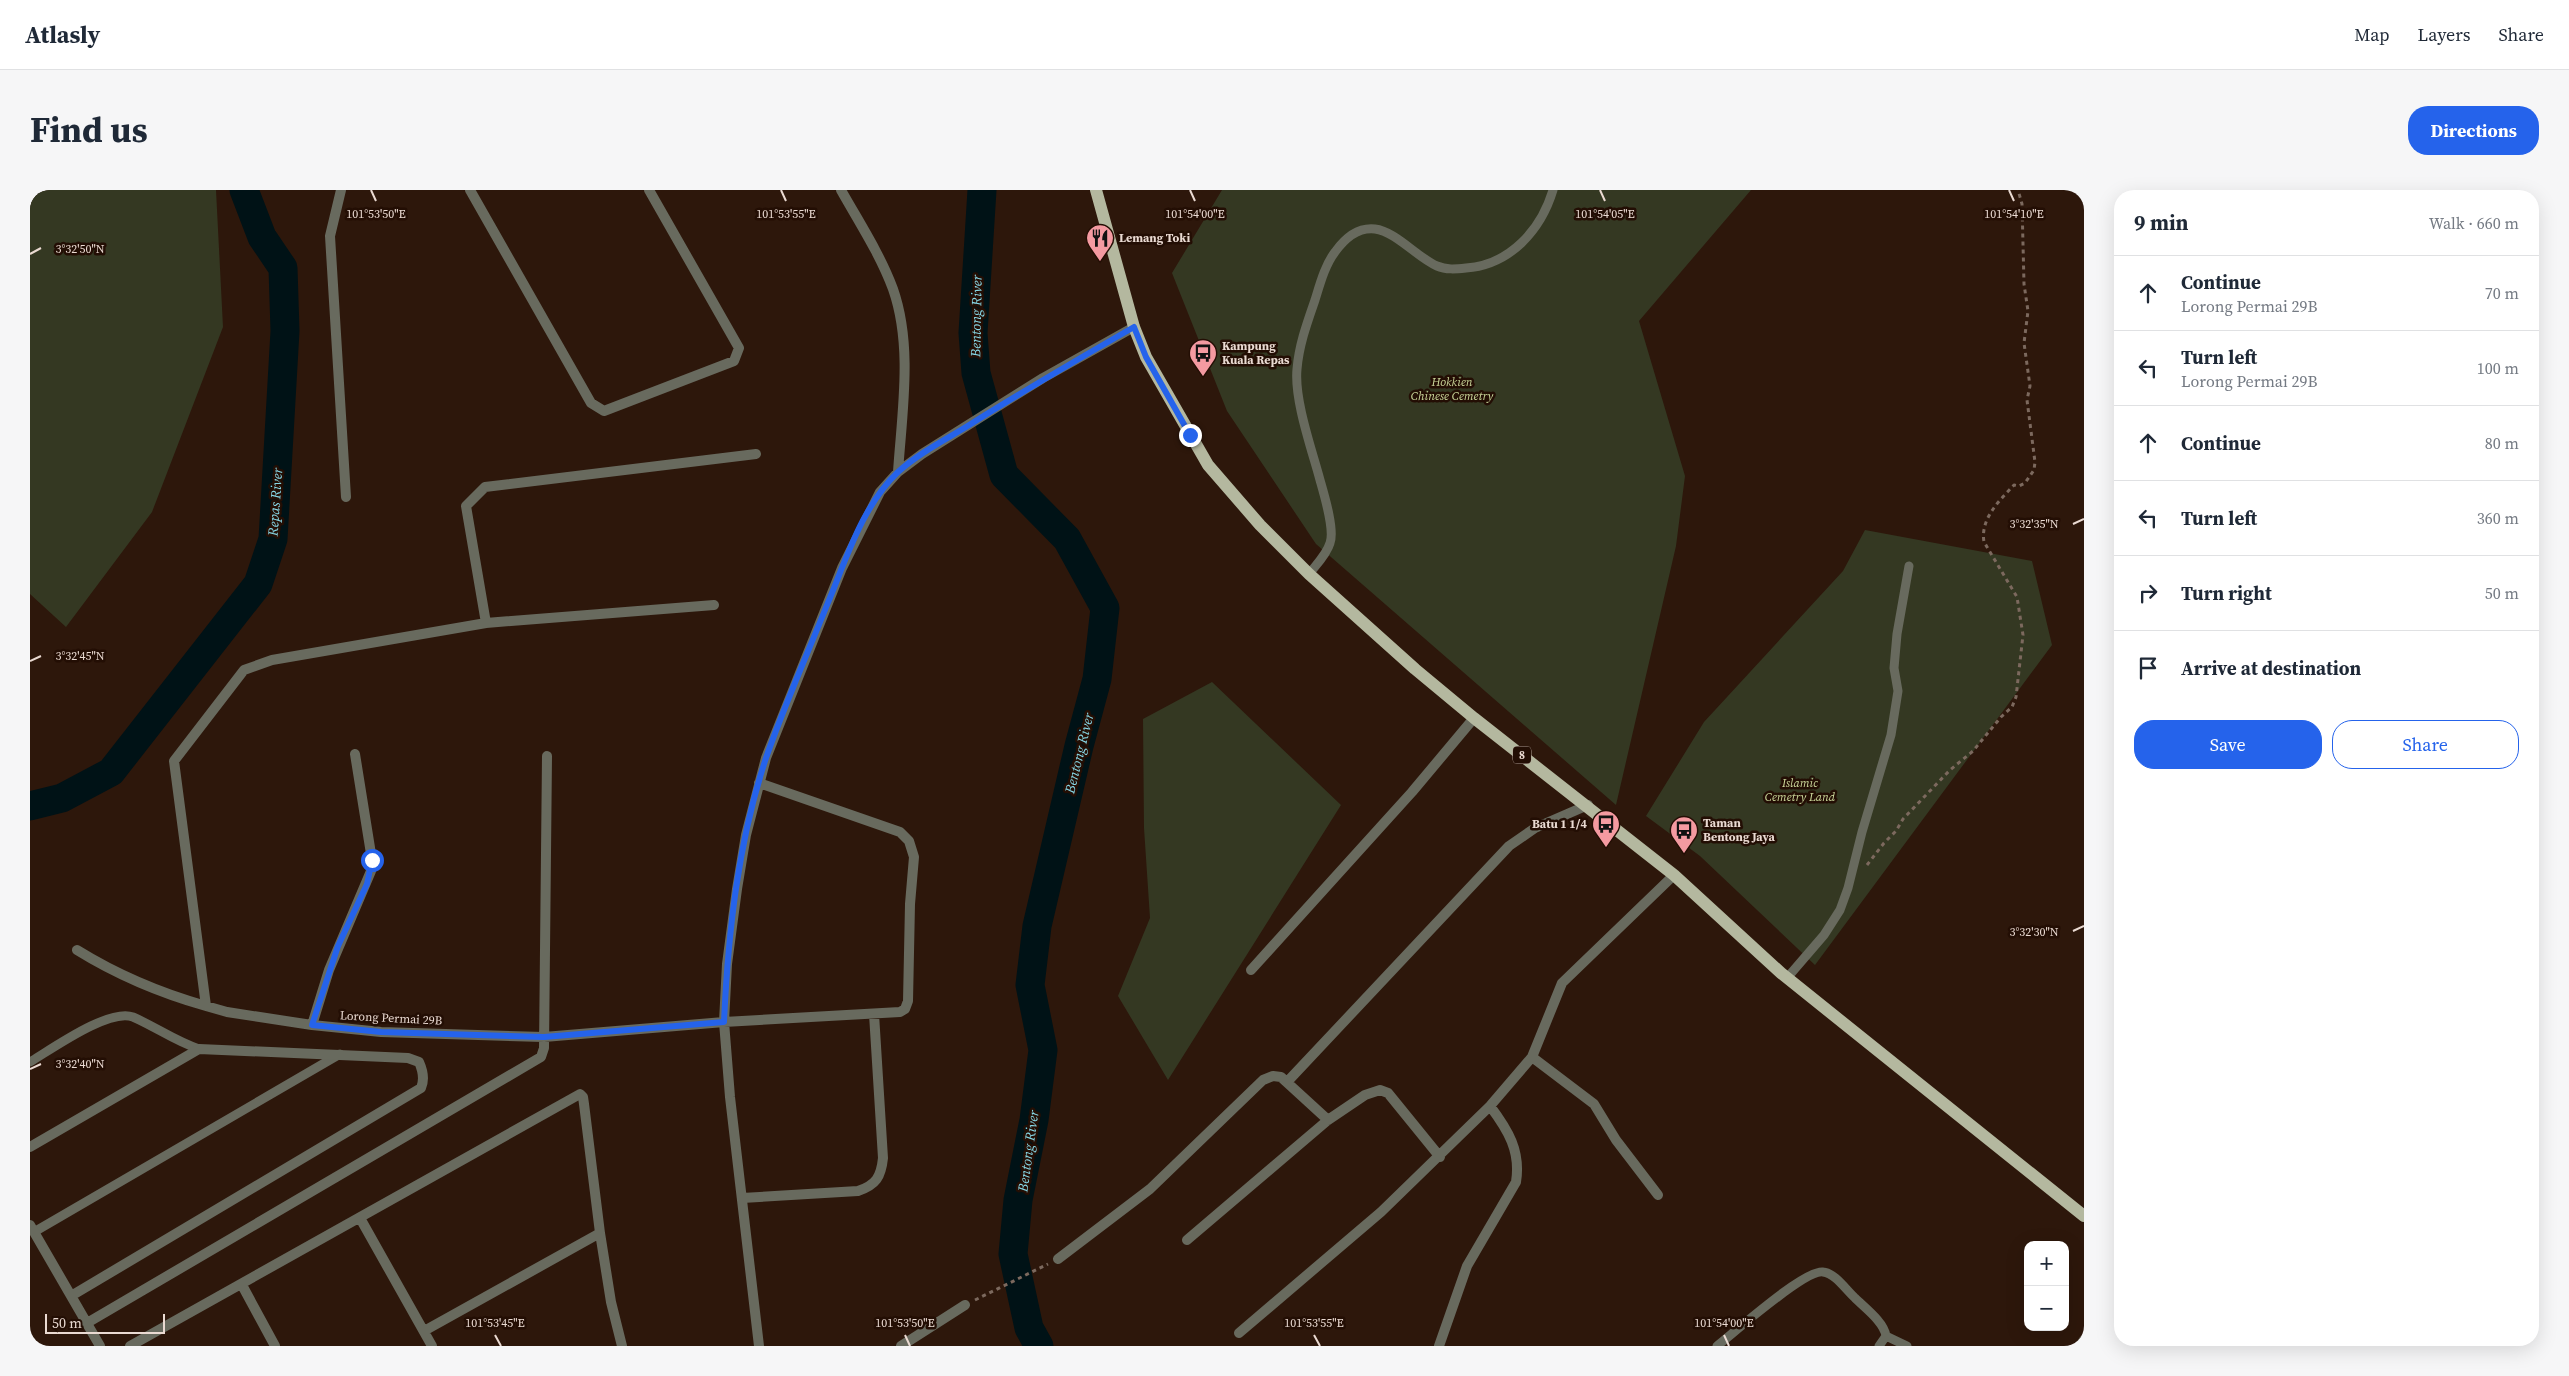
<!DOCTYPE html>
<html lang="en">
<head>
<meta charset="utf-8">
<style>
	body { margin:0; font-family:"Source Serif 4",serif; background:#f6f6f7; color:#1f2937 }
	.controls { position:absolute; right:15px; bottom:15px; display:grid; overflow:hidden; border-radius:10px; box-shadow:0 5px 20px #0002 }
	.controls button { width:45px; height:45px; display:grid; place-items:center; padding:0; border:0; border-bottom:1px solid #e0e1e3; background:#fff; color:#1f2937; font:25px sans-serif }
	.scale { position:absolute; left:15px; bottom:12px; width:120px; box-sizing:border-box; padding-left:5px; border:2px solid #eadad2; border-top:0; font-size:14px; line-height:18px; white-space:nowrap; color:#eadad2; -webkit-text-stroke:4px #230e04; paint-order:stroke }
	.stop { position:absolute; width:15px; height:15px; margin:-11px; border:4px solid #2563eb; border-radius:50%; background:#fff }
	.stop.end { background:#2563eb; border-color:#fff; box-shadow:0 1px 5px #0008 }
	.list { margin:0; padding:0; list-style:none }
	h2 { display:flex; justify-content:space-between; align-items:center; height:65px; margin:0; padding:0 20px; font-size:21px }
	h2 small { font-size:16px; font-weight:400; color:#747a83 }
	.list li { display:grid; grid-template-columns:32px 1fr auto; gap:15px; align-items:center; box-sizing:border-box; height:75px; padding:0 20px; border-top:1px solid #e0e1e3 }
	.list b { display:block; font-size:19px; white-space:nowrap }
	.list p { margin:0; font-size:16px; white-space:nowrap; color:#747a83 }
	.list em { font-size:16px; font-style:normal; color:#747a83 }
	.actions { display:flex; gap:10px; padding:15px 20px }
	.actions a { flex:1; padding:11px 0; border:1px solid #2563eb; border-radius:20px; text-align:center; font-size:18px; color:#2563eb }
	.actions .main { background:#2563eb; color:#fff }
	.icon { flex:none; width:28px; height:28px; fill:none; stroke:currentColor; stroke-width:2; stroke-linecap:round; stroke-linejoin:round }
	.map { position:relative; flex:none; width:2054px; height:1156px; overflow:hidden; border-radius:20px }
	header { display:flex; align-items:center; gap:30px; box-sizing:border-box; height:70px; padding:0 25px; background:#fff; border-bottom:1px solid #e0e1e3 }
	header strong { font-size:24px }
	nav { display:flex; gap:28px; margin-inline-start:auto; font-size:18px }
	.intro { display:flex; align-items:center; justify-content:space-between; box-sizing:border-box; height:120px; padding:0 30px }
	h1 { margin:0; font-size:35px }
	.button { padding:12px 22px; border-radius:20px; background:#2563eb; color:#fff; font-size:18px; font-weight:700 }
	main { display:flex; gap:30px; padding:0 30px }
	aside { flex:1; background:#fff; border-radius:20px; box-shadow:0 5px 20px #0002 }
	.map>svg:first-child { display:block }
	.green { fill:#343822 }
	.lines { fill:none; stroke-linecap:round; stroke-linejoin:round }
	.river { stroke:#001216; stroke-width:29 }
	.path { stroke:#7c695e; stroke-width:3; stroke-dasharray:4 4; stroke-linecap:butt }
	.service { stroke:#686a5e; stroke-width:9 }
	.minor { stroke:#686a5e; stroke-width:10 }
	.primary { stroke:#b4b89f; stroke-width:12 }
	.route { stroke:#2563eb; stroke-width:6 }
	.ticks { fill:none; stroke:#eadad2; stroke-width:2 }
	.labels { text-anchor:middle; stroke-width:5; stroke-linejoin:round; paint-order:stroke }
	.shield { fill:#230e04; stroke:#ae9d94; stroke-width:1 }
	.shield-label { font-size:11px; font-weight:bold; fill:#eadad2 }
	.poi-label { font-size:12px; font-weight:bold; fill:#eadad2; stroke:#230e04; text-anchor:start }
	.park-label { font-size:12px; font-style:italic; fill:#ccd99c; stroke:#230e04 }
	.street-label { font-size:12px; fill:#eadad2; stroke:#230e04 }
	.water-label { font-size:14px; font-style:italic; fill:#87d7e6; stroke:#230e04 }
	.ticks-label { font-size:12px; text-anchor:middle; fill:#eadad2; stroke:#230e04; stroke-width:5; stroke-linejoin:round; paint-order:stroke }
</style>
</head>
<body>
<header>
<strong>Atlasly</strong>
<nav><a>Map</a><a>Layers</a><a>Share</a></nav>
</header>
<div class="intro"><h1>Find us</h1><a class="button">Directions</a></div>
<main>
<div class="map">
<svg width="2054" height="1156" viewBox="0 0 2054 1156">
	<rect width="100%" height="100%" fill="#2d170b"/>
	<!-- green -->
	<path class="green" d="M0,0H186L193,137L122,322L36,437L0,404Z
		M1192,0H1721L1609,131L1655,286L1646,356L1586,615L1286,354L1197,221L1142,83Z
		M1835,340L2002,371L2022,455L1785,775L1670,666L1616,626L1674,532L1813,381Z
		M1182,492L1311,615L1138,890L1088,806L1120,728L1114,638L1113,529Z"/>
	<g class="lines">
		<!-- river -->
		<path class="river" d="M952,0L943,143L946,183L974,285L1037,349L1075,418L1067,489L1049,556L1007,736L1000,795L1013,860L1004,930L988,1010L983,1064L999,1138L1009,1156
			M0,616L32,608L81,582L228,394L243,349L255,141L253,78L232,47L214,0"/>
		<!-- path -->
		<path class="path" d="M1837,675L1854,653L1866,641L1873,629L1920,580L1943,561L1971,527L1982,517L1986,507L1993,445L1987,407L1954,352C1950,329 1969,311 1984,295L1989,296L1995,293L2004,280L2005,272L1997,210L2000,196L1994,153L1998,121L1994,94L1992,14L1988,0
			M945,1110L1018,1074"/>
		<!-- service -->
		<path class="service" d="M1279,384C1286,375 1297,364 1300,353C1305,340 1294,304 1290,290C1282,260 1264,210 1267,179C1269,155 1277,133 1285,110C1290,94 1295,75 1305,62C1315,48 1328,37 1345,39C1365,41 1388,68 1407,76C1416,80 1426,79 1436,78C1480,75 1511,40 1523,0
			M1757,788L1794,745L1810,720L1818,698L1832,642L1861,545L1868,501L1864,478L1867,444L1879,376
			M0,872C22,859 79,818 103,827C126,837 145,851 169,859
			M4,1042L310,864
			M1856,1146L1877,1156
			M1687,1156C1705,1142 1775,1079 1793,1082C1805,1083 1816,1100 1825,1108C1835,1118 1854,1132 1856,1146L1849,1156"/>
		<!-- minor -->
		<path class="minor" d="M311,0L300,46L316,307
			M440,0L561,213L574,221L704,171L709,158L619,0
			M811,0C829,32 850,64 863,99C883,156 872,222 868,282
			M456,433L436,316L455,297L726,264
			M325,564L342,670L341,681L299,780L282,835L351,842L514,847L694,832L870,822L875,819L878,811L880,714L884,667L879,651L870,642L729,593
			M47,760C89,786 130,803 176,816
			M1221,780L1382,602L1444,528
			M282,835L197,822L176,816L144,571L214,480L242,470L456,433L684,415
			M1502,867L1564,914L1586,950L1628,1005
			M1258,891L1479,656L1505,638L1558,615
			M0,957L169,859L378,868L389,872C393,881 395,889 391,898L41,1106
			M712,1008L828,1001C846,995 851,987 853,968L844,824
			M330,1028L402,1156
			M0,1035L70,1156
			M1157,1050L1298,930L1335,905L1350,900L1358,903L1410,967
			M1028,1069L1120,999L1233,890L1243,886L1251,887L1298,930
			M212,1095L245,1156
			M57,1133L511,867L514,858L517,566
			M394,1141L570,1043
			M1209,1143L1351,1022L1460,916L1502,867L1532,793L1644,685
			M100,1156L550,904L553,907L554,914L570,1043L581,1112L592,1156
			M729,1156L700,907L694,832L697,774L707,699L716,645L736,568L812,378L850,302L868,282L892,264L1013,188L1104,137
			M871,1156L935,1115
			M1409,1156L1437,1076L1486,992C1491,961 1478,940 1460,916
			M2050,1156L2054,1150"/>
		<!-- primary -->
		<path class="primary" d="M1066,0L1104,137L1116,167L1178,275L1230,335L1279,384L1385,479L1444,528L1644,685L1751,783L2054,1026"/>
	</g>
	<g class="lines">
		<!-- route -->
		<path class="route" d="M342,670L337,694L308,756L282,835L351,842L514,847L694,832C698,744 708,652 736,568C754,516 777,465 797,415C816,370 832,316 868,282C890,262 919,248 944,232C997,199 1050,168 1104,137L1116,167L1160,245"/>
	</g>
	<!-- ticks -->
	<path class="ticks" d="M341,0L346,11M751,0L756,11M1160,0L1165,11M1570,0L1575,11M1979,0L1984,11M0,64L11,58M2043,334L2054,329M0,471L11,466M2043,741L2054,736M0,879L11,874M465,1145L471,1156M875,1145L880,1156M1284,1145L1290,1156M1694,1145L1699,1156"/>
	<!-- icons -->
	<defs>
		<g id="restaurant-pin" transform="scale(1.4375)"><path d="M0 17L-7.5 6A9.5 9.5 0 1 1 7.5 6Z" fill="#f49aa1" stroke="#230e04"/><path d="M-5-6h1v4h1v-4h1v4h1v-4h1v5L-1.5 .5V6h-2V.5L-5-1ZM5-6V6H3V1.5H1.5Q1.5-4 5-6Z" fill="#111"/></g>
		<g id="bus-pin" transform="scale(1.4375)"><path d="M0 17L-7.5 6A9.5 9.5 0 1 1 7.5 6Z" fill="#f49aa1" stroke="#230e04"/><path d="M-5-6H5V4H4V6H2V4H-2V6H-4V4H-5ZM-3.5-4V0h7V-4ZM-3.5 1.2v1.5H-2V1.2ZM2 1.2v1.5H3.5V1.2Z" fill="#111"/></g>
	</defs>
	<g fill-rule="evenodd">
		<use href="#restaurant-pin" x="1070" y="48"/>
		<use href="#bus-pin" x="1173" y="163"/>
		<use href="#bus-pin" x="1576" y="634"/>
		<use href="#bus-pin" x="1654" y="640"/>
	</g>
	<g class="labels">
		<!-- shield labels -->
		<rect class="shield" x="1483" y="556.5" width="18" height="17" rx="4"/>
		<g class="shield-label">
			<text x="1492" y="569">8</text>
		</g>
		<!-- poi labels -->
		<g class="poi-label">
			<text x="1089" y="52">Lemang Toki</text>
			<text x="1192" y="160">Kampung<tspan x="1192" dy="14">Kuala Repas</tspan></text>
			<text x="1673" y="637">Taman<tspan x="1673" dy="14">Bentong Jaya</tspan></text>
			<text x="1557" y="638" text-anchor="end">Batu 1 1/4</text>
		</g>
		<!-- park labels -->
		<g class="park-label">
			<text x="1422" y="196">Hokkien<tspan x="1422" dy="14">Chinese Cemetry</tspan></text>
			<text x="1770" y="597">Islamic<tspan x="1770" dy="14">Cemetry Land</tspan></text>
		</g>
		<!-- street labels -->
		<g class="street-label">
			<text transform="translate(361 828) rotate(3)" y="4">Lorong Permai 29B</text>
		</g>
		<!-- water labels -->
		<g class="water-label">
			<text transform="translate(946 126) rotate(-89)" y="5">Bentong River</text>
			<text transform="translate(245 312) rotate(-86)" y="5">Repas River</text>
			<text transform="translate(1049 563) rotate(-76)" y="5">Bentong River</text>
			<text transform="translate(998 961) rotate(-82)" y="5">Bentong River</text>
		</g>
	</g>
	<g class="ticks-label">
		<text x="346" y="28">101°53'50"E</text>
		<text x="756" y="28">101°53'55"E</text>
		<text x="1165" y="28">101°54'00"E</text>
		<text x="1575" y="28">101°54'05"E</text>
		<text x="1984" y="28">101°54'10"E</text>
		<text x="50" y="63">3°32'50"N</text>
		<text x="2004" y="338">3°32'35"N</text>
		<text x="50" y="470">3°32'45"N</text>
		<text x="2004" y="746">3°32'30"N</text>
		<text x="50" y="878">3°32'40"N</text>
		<text x="875" y="1137">101°53'50"E</text>
		<text x="1284" y="1137">101°53'55"E</text>
		<text x="1694" y="1137">101°54'00"E</text>
		<text x="465" y="1137">101°53'45"E</text>
	</g>
</svg>
<div class="controls">
<button>+</button>
<button>−</button>
</div>
<div class="scale">50 m</div>
<div class="stop" style="left:342px;top:670px"></div>
<div class="stop end" style="left:1160px;top:245px"></div>
</div>
<aside>
<h2>9 min<small>Walk · 660 m</small></h2>
<ul class="list">
<li><svg class="icon" aria-label="ahead" viewBox="0 0 24 24"><path d="M12 20V5M6 11l6-6 6 6"/></svg><div><b>Continue</b><p>Lorong Permai 29B</p></div><em>70 m</em></li>
<li><svg class="icon" aria-label="left" viewBox="0 0 24 24"><path d="M17 20v-9H6M10 6l-5 5 5 5"/></svg><div><b>Turn left</b><p>Lorong Permai 29B</p></div><em>100 m</em></li>
<li><svg class="icon" aria-label="ahead" viewBox="0 0 24 24"><path d="M12 20V5M6 11l6-6 6 6"/></svg><div><b>Continue</b></div><em>80 m</em></li>
<li><svg class="icon" aria-label="left" viewBox="0 0 24 24"><path d="M17 20v-9H6M10 6l-5 5 5 5"/></svg><div><b>Turn left</b></div><em>360 m</em></li>
<li><svg class="icon" aria-label="right" viewBox="0 0 24 24"><path d="M7 20v-9h11M14 6l5 5-5 5"/></svg><div><b>Turn right</b></div><em>50 m</em></li>
<li><svg class="icon" aria-label="arrive" viewBox="0 0 24 24"><path d="M6 21V4h12l-3 4 3 4H6"/></svg><div><b>Arrive at destination</b></div></li>
</ul>
<div class="actions"><a class="main">Save</a><a>Share</a></div>
</aside>
</main>
</body>
</html>
